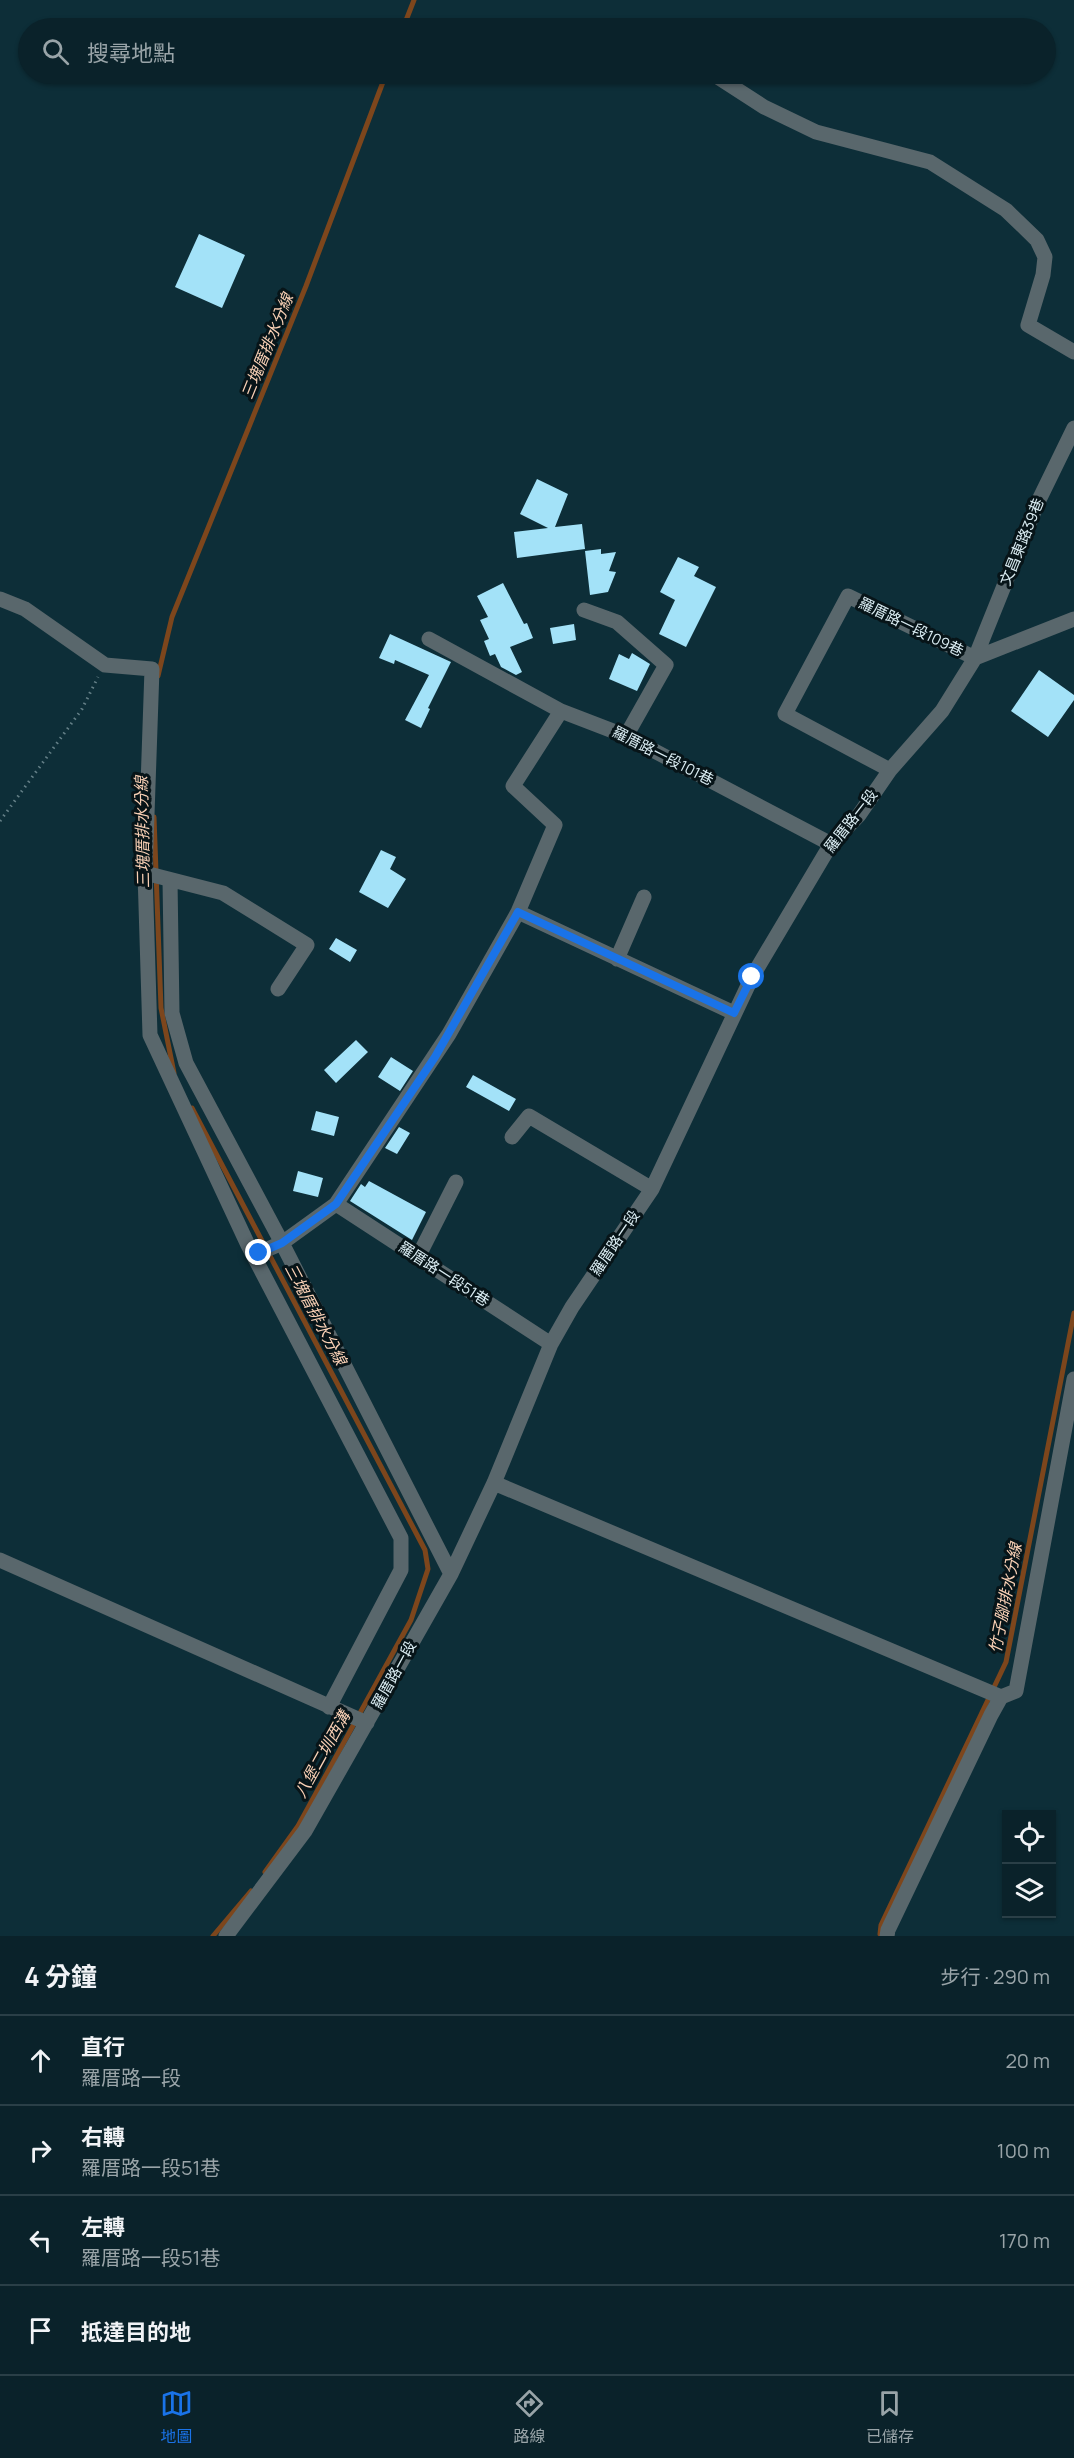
<!DOCTYPE html>
<html lang="zh-TW">
<head>
<meta charset="utf-8">
<style>
	body { margin:0; font-family:Manrope,"Noto Sans TC",sans-serif; background:#182f36; color:#f1f3f6 }
	.controls { position:absolute; right:18px; bottom:18px; display:grid; overflow:hidden; border-radius:0px; box-shadow:0 2px 4px #0004 }
	.controls button { width:54px; height:54px; display:grid; place-items:center; padding:0; border:0; border-bottom:2px solid #2a3f47; background:#0a222a; color:#f1f3f6; font:30px sans-serif }
	.stop { position:absolute; width:18px; height:18px; margin:-14px; border:4px solid #1a73e8; border-radius:50%; background:#fff }
	.stop.end { background:#1a73e8; border-color:#fff; box-shadow:0 2px 6px #0008 }
	.list { margin:0; padding:0; list-style:none }
	h2 { display:flex; justify-content:space-between; align-items:center; height:78px; margin:0; padding:0 24px; font-size:26px }
	h2 small { font-size:20px; font-weight:400; color:#99a4a8 }
	.list li { display:grid; grid-template-columns:39px 1fr auto; gap:18px; align-items:center; box-sizing:border-box; height:90px; padding:0 24px; border-top:2px solid #2a3f47 }
	.list b { display:block; font-size:22px; white-space:nowrap }
	.list p { margin:0; font-size:20px; white-space:nowrap; color:#99a4a8 }
	.list em { font-size:20px; font-style:normal; color:#99a4a8 }
	.icon { flex:none; width:33px; height:33px; fill:none; stroke:currentColor; stroke-width:2; stroke-linecap:round; stroke-linejoin:round }
	.map { position:relative; flex:none; width:1074px; height:1936px; overflow:hidden }
	.search { position:absolute; background:#0a222a; box-shadow:0 2px 4px #0004; left:18px; right:18px; top:18px; height:66px; display:flex; align-items:center; gap:15px; box-sizing:border-box; padding:0 21px; border-radius:33px; color:#99a4a8; font-size:22px }
	.sheet { height:438px; background:#0a222a }
	nav { display:flex; justify-content:space-around; align-items:center; box-sizing:border-box; height:84px; border-top:2px solid #2a3f47; background:#0a222a; font-size:16px; color:#99a4a8 }
	nav a { display:grid; justify-items:center; gap:3px }
	nav .on { color:#1a73e8 }
	.map>svg:first-child { display:block }
	.lines { fill:none; stroke-linecap:round; stroke-linejoin:round }
	.stream { stroke:#7d461c; stroke-width:5 }
	.building { fill:#a3e2f8 }
	.path { stroke:#658088; stroke-width:3; stroke-dasharray:1.5 4.5; stroke-linecap:butt }
	.minor { stroke:#59676c; stroke-width:15 }
	.route { stroke:#1a73e8; stroke-width:8 }
	.labels { text-anchor:middle; stroke-width:6; stroke-linejoin:round; paint-order:stroke }
	.street-label { font-size:15px; fill:#dbedf3; stroke:#071418 }
	.water-label { font-size:16px; font-style:italic; fill:#fad1b6; stroke:#071418 }
</style>
</head>
<body>
<div class="map">
<svg width="1074" height="1936" viewBox="0 0 1074 1936">
	<rect width="100%" height="100%" fill="#0d2e38"/>
	<g class="lines">
		<!-- stream -->
		<path class="stream" d="M403,28L414,0
			M158,676L172,617L306,286L386,74
			M154,817L161,1008L174,1073
			M192,1108L425,1550L428,1569L411,1620L298,1826L265,1872
			M880,1934L881,1925L1006,1662L1074,1313
			M213,1936L251,1891"/>
	</g>
	<!-- building -->
	<path class="building" d="M199,234L245,255L222,308L175,287Z
		M537,479L568,494L555,527L582,524L585,549L517,558L514,532L548,528L520,514Z
		M601,549V554L616,552L609,571L616,572L608,592L590,595L585,551Z
		M678,557L699,567L694,576L716,587L686,647L659,634L675,600L660,592Z
		M503,583L524,624L527,623L533,638L510,647L522,672L516,675L501,667L495,654L490,656L484,641L489,639L480,620L488,617L477,596Z
		M574,624L576,640L553,644L550,628Z
		M390,634L451,662L428,708L430,709L421,728L405,720L429,675L395,660L394,664L379,658Z
		M632,653L650,664L637,691L609,679L619,654L629,659Z
		M1039,670L1074,695V700L1048,737L1011,711Z
		M381,850L396,857L390,869L406,879L388,908L359,892Z
		M336,938L357,950L350,962L329,949Z
		M356,1040L368,1052L336,1083L324,1070Z
		M391,1057L413,1071L400,1091L378,1077Z
		M473,1075L516,1099L509,1111L466,1087Z
		M316,1111L339,1117L334,1136L311,1130Z
		M399,1127L410,1133L397,1154L385,1148Z
		M298,1171L323,1178L318,1197L293,1191Z
		M369,1181L426,1212L412,1240L350,1201L361,1184L365,1187Z"/>
	<g class="lines">
		<!-- path -->
		<path class="path" d="M0,821L82,709L98,677"/>
		<!-- minor -->
		<path class="minor" d="M713,74L764,107L816,132L930,162L1006,210L1037,240L1045,257L1043,275L1028,325L1074,352
			M0,599L25,609L105,665L152,669L145,873L150,1035L248,1245L401,1538V1570L329,1707
			M584,610L617,622L666,665L626,736
			M429,639L561,711L626,736L831,844
			M890,770L785,714L848,596L975,658L1037,504L1074,428
			M145,873L223,893L307,945L278,989
			M170,880L172,1013L186,1063L282,1243L451,1574
			M518,912L734,1013
			M617,959L644,897
			M512,1137L529,1116L652,1189
			M336,1204L551,1344
			M254,1255L282,1243L336,1204L449,1034L518,912L555,825L513,786L561,711
			M418,1257L456,1182
			M494,1483L1001,1697
			M0,1560L367,1723
			M226,1936L305,1831L451,1574L494,1483L551,1344L572,1307L652,1189L752,977L831,844L859,815L890,770L942,711L975,658L1074,619
			M887,1936L888,1930L991,1715L1001,1697L1016,1691L1074,1379"/>
	</g>
	<g class="lines">
		<!-- route -->
		<path class="route" d="M259,1253L282,1243L336,1204L435,1057L518,912L734,1013L752,977"/>
	</g>
	<g class="labels">
		<!-- street labels -->
		<g class="street-label">
			<text transform="translate(1022 542) rotate(-68)" y="5">文昌東路39巷</text>
			<text transform="translate(911 627) rotate(26)" y="5">羅厝路一段109巷</text>
			<text transform="translate(663 756) rotate(27)" y="5">羅厝路一段101巷</text>
			<text transform="translate(851 821) rotate(-52)" y="5">羅厝路一段</text>
			<text transform="translate(615 1243) rotate(-56)" y="5">羅厝路一段</text>
			<text transform="translate(444 1274) rotate(33)" y="5">羅厝路一段51巷</text>
			<text transform="translate(394 1675) rotate(-61)" y="5">羅厝路一段</text>
		</g>
		<!-- water labels -->
		<g class="water-label">
			<text transform="translate(267 346) rotate(-68)" y="6">三塊厝排水分線</text>
			<text transform="translate(142 832) rotate(-91)" y="6">三塊厝排水分線</text>
			<text transform="translate(316 1314) rotate(62)" y="6">三塊厝排水分線</text>
			<text transform="translate(1005 1598) rotate(-79)" y="6">竹子腳排水分線</text>
			<text transform="translate(322 1754) rotate(-61)" y="6">八堡二圳西溝</text>
		</g>
	</g>
</svg>
<div class="controls">
<button><svg class="icon" aria-label="locate" viewBox="0 0 24 24"><circle cx="12" cy="12" r="6"/><path d="M12 2v4M12 18v4M2 12h4M18 12h4"/></svg></button>
<button><svg class="icon" aria-label="layers" viewBox="0 0 24 24"><path d="M12 4l9 5-9 5-9-5zM3 14l9 5 9-5"/></svg></button>
</div>
<div class="stop" style="left:752px;top:977px"></div>
<div class="stop end" style="left:259px;top:1253px"></div>
<div class="search"><svg class="icon" aria-label="search" viewBox="0 0 24 24"><circle cx="10" cy="10" r="6"/><path d="M15 15l6 6"/></svg>搜尋地點</div>
</div>
<section class="sheet">
<h2>4 分鐘<small>步行 · 290 m</small></h2>
<ul class="list">
<li><svg class="icon" aria-label="ahead" viewBox="0 0 24 24"><path d="M12 20V5M6 11l6-6 6 6"/></svg><div><b>直行</b><p>羅厝路一段</p></div><em>20 m</em></li>
<li><svg class="icon" aria-label="right" viewBox="0 0 24 24"><path d="M7 20v-9h11M14 6l5 5-5 5"/></svg><div><b>右轉</b><p>羅厝路一段51巷</p></div><em>100 m</em></li>
<li><svg class="icon" aria-label="left" viewBox="0 0 24 24"><path d="M17 20v-9H6M10 6l-5 5 5 5"/></svg><div><b>左轉</b><p>羅厝路一段51巷</p></div><em>170 m</em></li>
<li><svg class="icon" aria-label="arrive" viewBox="0 0 24 24"><path d="M6 21V4h12l-3 4 3 4H6"/></svg><div><b>抵達目的地</b></div></li>
</ul>
</section>
<nav>
<a class="on"><svg class="icon" aria-label="map" viewBox="0 0 24 24"><path d="M3 6l6-2 6 2 6-2v14l-6 2-6-2-6 2zM9 4v14M15 6v14"/></svg>地圖</a>
<a><svg class="icon" aria-label="directions" viewBox="0 0 24 24"><path d="M12 3l9 9-9 9-9-9zM9 14v-3h6M13 9l2 2-2 2"/></svg>路線</a>
<a><svg class="icon" aria-label="saved" viewBox="0 0 24 24"><path d="M7 4h10v16l-5-4-5 4z"/></svg>已儲存</a>
</nav>
</body>
</html>
